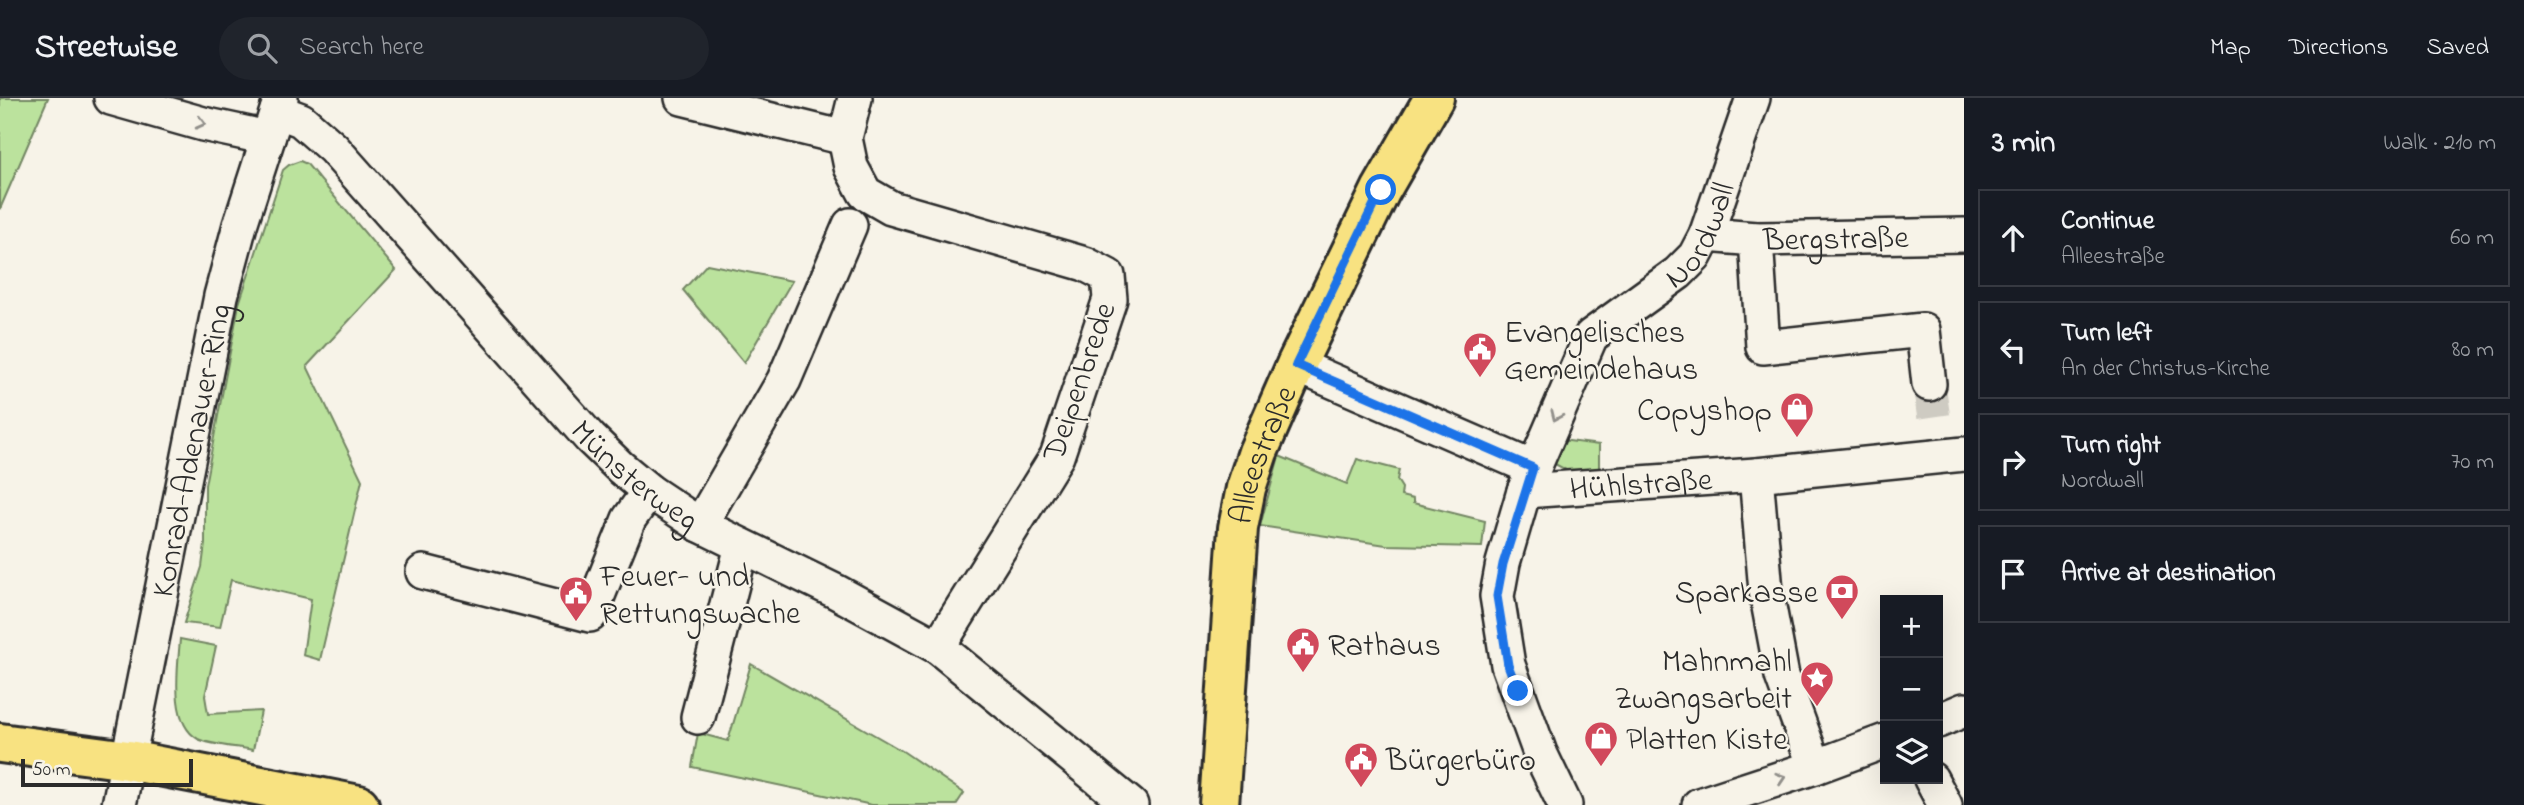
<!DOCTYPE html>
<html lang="en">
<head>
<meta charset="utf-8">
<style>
	body { margin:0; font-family:"Indie Flower",sans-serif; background:#20242c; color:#f1f3f6 }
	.controls { position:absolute; right:21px; bottom:21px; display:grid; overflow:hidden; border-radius:0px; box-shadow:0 7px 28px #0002 }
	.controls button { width:63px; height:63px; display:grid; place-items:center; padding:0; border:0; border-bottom:2px solid #363941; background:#171b24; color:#f1f3f6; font:35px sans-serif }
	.scale { position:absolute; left:21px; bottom:18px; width:172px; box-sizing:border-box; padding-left:7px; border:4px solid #2b2b2b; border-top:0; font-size:19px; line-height:24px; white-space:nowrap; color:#2b2b2b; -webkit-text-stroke:5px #f7f3e8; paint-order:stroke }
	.stop { position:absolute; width:21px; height:21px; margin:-16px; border:5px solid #1a73e8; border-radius:50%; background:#fff }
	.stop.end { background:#1a73e8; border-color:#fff; box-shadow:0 2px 7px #0008 }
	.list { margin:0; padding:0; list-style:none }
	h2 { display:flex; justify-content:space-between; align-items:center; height:91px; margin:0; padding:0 28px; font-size:30px }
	h2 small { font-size:23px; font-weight:400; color:#9ea1a6 }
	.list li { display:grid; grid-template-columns:46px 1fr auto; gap:21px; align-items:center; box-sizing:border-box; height:98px; margin:0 14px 14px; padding:0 14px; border:2px solid #363941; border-radius:0px }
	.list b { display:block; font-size:26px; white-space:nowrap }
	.list p { margin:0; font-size:23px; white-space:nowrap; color:#9ea1a6 }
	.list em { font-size:23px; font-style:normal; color:#9ea1a6 }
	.icon { flex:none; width:38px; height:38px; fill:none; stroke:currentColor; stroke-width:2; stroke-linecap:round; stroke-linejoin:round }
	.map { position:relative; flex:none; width:1964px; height:707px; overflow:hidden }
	header { display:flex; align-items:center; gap:42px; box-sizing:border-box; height:98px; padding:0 35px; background:#171b24; border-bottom:2px solid #363941 }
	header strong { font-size:33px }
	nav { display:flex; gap:38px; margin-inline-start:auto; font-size:24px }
	.search { width:490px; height:63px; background:#20242c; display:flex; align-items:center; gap:18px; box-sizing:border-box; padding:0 24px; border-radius:38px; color:#9ea1a6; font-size:26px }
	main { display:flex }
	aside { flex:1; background:#171b24 }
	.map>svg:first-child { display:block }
	.green { fill:#bbe29d; stroke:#738664; stroke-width:2 }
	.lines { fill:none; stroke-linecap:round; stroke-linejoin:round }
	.minor-tunnel { stroke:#cecbc2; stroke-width:33; stroke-dasharray:33 17; stroke-linecap:butt }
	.minor-casing { stroke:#2b2b2b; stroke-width:38 }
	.major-casing { stroke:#2b2b2b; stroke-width:44 }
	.minor { stroke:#f7f3e8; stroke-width:33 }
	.major { stroke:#f8e281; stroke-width:38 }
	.oneway { stroke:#918f8a }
	.route { stroke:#1a73e8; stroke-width:9 }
	.labels { text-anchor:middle; stroke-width:5; stroke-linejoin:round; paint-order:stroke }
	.street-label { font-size:32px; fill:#2b2b2b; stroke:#f7f3e8 }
	.poi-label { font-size:32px; fill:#2b2b2b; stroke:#f7f3e8; text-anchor:start }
</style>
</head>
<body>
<header>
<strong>Streetwise</strong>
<div class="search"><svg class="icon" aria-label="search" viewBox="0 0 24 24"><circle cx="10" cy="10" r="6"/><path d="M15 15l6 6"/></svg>Search here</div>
<nav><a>Map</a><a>Directions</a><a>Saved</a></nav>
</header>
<main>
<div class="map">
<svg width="1964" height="707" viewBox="0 0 1964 707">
	<rect width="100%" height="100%" fill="#f7f3e8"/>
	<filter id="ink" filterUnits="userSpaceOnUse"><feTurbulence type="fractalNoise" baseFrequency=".0143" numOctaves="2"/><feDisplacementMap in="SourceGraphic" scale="14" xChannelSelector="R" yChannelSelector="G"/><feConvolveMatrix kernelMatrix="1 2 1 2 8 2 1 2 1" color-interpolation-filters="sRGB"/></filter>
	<g filter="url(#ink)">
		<!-- green -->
		<path class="green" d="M0,0H48L0,111Z
			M300,63L307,66L396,172L307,268L362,382L320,562L303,557L311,501L231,482L220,529L184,525L202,469L205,446V387L239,206L283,72L289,67Z
			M707,166L792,183L744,265L683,192Z
			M1561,342L1599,347V375L1566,372L1553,365Z
			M1279,358L1347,386L1357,361L1399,372L1397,382L1402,390L1401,398L1413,401V405L1485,423L1482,449L1386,447L1260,428Z
			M180,541L216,548L205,598L208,616L261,613L253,652C238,649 210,647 198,641C169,625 178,569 180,541Z
			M751,566L904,654L964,695L956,707H872L692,669L698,635L728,643Z"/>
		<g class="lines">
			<!-- minor-tunnel -->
			<path class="minor-tunnel" d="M1929,286L1936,335"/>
			<!-- minor casing -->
			<g class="minor-casing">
				<g id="minor">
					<path d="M111,0L203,26L268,40"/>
					<path d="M682,0L845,40"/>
					<path d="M855,0L845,40L851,69L865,95L891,110L1085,166L1108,178L1110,201L1057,358L938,549"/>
					<path id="s1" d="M277,13L301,22L333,50L590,340L620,369L649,393L700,427L835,493L938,549L1131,707"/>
					<path id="s2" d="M1706,137L1756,141L1964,137"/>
					<path d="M1756,141L1763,249L1923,232L1929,286"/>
					<path d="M1296,267L1533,370"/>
					<path d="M1756,377L1766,493L1782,578L1815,669"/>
					<path id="s3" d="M1524,393L1756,377L1964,356"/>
					<path d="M700,427L784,282L850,127"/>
					<path d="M423,474L590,517L629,421L649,393"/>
					<path d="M698,619L742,448"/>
					<path d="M1938,623L1964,612"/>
					<path d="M1931,681L1945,707"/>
					<path id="s4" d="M119,707L221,198L240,127L281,0"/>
					<path id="s5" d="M1565,707L1540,655L1508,567L1497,498L1503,465L1524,393L1591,238L1678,175L1695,158L1706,137L1753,0"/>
					<path d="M1699,707L1815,669L1885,643"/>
				</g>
			</g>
			<!-- major casing -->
			<g class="major-casing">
				<g id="major">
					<path d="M0,645L128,662L359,707"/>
					<path id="s6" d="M1219,707L1238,430L1246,390L1258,354L1296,267L1381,92L1434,0"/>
				</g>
			</g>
			<!-- minor -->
			<use href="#minor" class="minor"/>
			<!-- major -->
			<use href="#major" class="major"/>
		</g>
		<!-- one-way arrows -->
		<defs><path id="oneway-chevron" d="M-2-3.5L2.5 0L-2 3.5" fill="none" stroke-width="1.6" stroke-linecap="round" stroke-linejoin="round" transform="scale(1.75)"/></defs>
		<g class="oneway">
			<use href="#oneway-chevron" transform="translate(201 25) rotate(14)"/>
			<use href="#oneway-chevron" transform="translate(1556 318) rotate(114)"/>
			<use href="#oneway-chevron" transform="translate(1781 680) rotate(-18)"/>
		</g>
	</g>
	<g class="lines" filter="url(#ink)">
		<!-- route -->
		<path class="route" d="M1381,92L1296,267L1533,370L1503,466L1497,498L1508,567L1518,593"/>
	</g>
	<!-- icons -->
	<defs>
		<g id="civic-pin" transform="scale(1.75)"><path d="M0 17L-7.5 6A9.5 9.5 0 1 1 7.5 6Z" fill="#d1495b" stroke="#f7f3e8"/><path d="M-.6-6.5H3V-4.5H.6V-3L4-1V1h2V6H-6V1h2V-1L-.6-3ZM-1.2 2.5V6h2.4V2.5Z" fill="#fff"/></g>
		<g id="shop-pin" transform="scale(1.75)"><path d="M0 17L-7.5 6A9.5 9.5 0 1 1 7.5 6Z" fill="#d1495b" stroke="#f7f3e8"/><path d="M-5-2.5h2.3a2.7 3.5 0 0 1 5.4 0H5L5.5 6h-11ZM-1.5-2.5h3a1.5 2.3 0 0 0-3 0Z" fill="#fff"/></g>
		<g id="bank-pin" transform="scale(1.75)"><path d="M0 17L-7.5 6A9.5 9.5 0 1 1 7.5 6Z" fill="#d1495b" stroke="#f7f3e8"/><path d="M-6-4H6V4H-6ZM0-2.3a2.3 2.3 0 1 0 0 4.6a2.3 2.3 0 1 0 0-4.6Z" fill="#fff"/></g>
		<g id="sight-pin" transform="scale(1.75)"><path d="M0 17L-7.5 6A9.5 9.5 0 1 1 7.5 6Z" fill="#d1495b" stroke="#f7f3e8"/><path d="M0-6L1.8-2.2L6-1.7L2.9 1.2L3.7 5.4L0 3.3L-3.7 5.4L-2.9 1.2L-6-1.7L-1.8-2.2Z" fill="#fff"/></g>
	</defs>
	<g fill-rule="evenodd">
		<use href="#civic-pin" x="1480" y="251"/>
		<use href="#shop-pin" x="1797" y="311"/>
		<use href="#bank-pin" x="1842" y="493"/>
		<use href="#civic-pin" x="576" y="495"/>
		<use href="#civic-pin" x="1303" y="546"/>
		<use href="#sight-pin" x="1817" y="580"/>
		<use href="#shop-pin" x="1601" y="640"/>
		<use href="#civic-pin" x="1361" y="661"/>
	</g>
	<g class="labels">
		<!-- street labels -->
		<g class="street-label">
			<text dy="11" stroke="none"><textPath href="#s5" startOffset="651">Nordwall</textPath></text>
			<text dy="11" stroke="none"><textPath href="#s2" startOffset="130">Bergstraße</textPath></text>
			<text transform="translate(1078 283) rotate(-71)" y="11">Deipenbrede</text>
			<text dy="11" stroke="none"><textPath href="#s4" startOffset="362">Konrad-Adenauer-Ring</textPath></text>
			<text dy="11" stroke="none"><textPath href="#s6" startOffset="355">Alleestraße</textPath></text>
			<text dy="11" stroke="none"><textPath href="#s1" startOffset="514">Münsterweg</textPath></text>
			<text dy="11" stroke="none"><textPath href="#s3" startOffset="117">Hühlstraße</textPath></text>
		</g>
		<!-- poi labels -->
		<g class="poi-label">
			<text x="1504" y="244">Evangelisches<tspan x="1504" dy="37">Gemeindehaus</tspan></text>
			<text x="1772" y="322" text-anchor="end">Copyshop</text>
			<text x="600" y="488">Feuer- und<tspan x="600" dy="37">Rettungswache</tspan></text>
			<text x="1818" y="504" text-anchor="end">Sparkasse</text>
			<text x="1328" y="557">Rathaus</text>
			<text x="1792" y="573" text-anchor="end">Mahnmahl<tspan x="1792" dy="37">Zwangsarbeit</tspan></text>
			<text x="1626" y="651">Platten Kiste</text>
			<text x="1386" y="672">Bürgerbüro</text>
		</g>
	</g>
</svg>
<div class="controls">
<button>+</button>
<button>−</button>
<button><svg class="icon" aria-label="layers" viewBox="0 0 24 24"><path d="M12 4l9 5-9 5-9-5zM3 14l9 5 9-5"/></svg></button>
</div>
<div class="scale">50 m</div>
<div class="stop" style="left:1381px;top:92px"></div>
<div class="stop end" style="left:1518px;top:593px"></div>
</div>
<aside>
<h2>3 min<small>Walk · 210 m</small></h2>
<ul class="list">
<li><svg class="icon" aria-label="ahead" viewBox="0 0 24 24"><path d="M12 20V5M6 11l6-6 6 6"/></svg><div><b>Continue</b><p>Alleestraße</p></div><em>60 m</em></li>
<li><svg class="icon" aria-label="left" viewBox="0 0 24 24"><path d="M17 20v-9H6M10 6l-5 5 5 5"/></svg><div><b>Turn left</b><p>An der Christus-Kirche</p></div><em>80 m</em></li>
<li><svg class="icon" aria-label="right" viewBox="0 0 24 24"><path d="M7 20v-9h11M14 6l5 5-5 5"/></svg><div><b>Turn right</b><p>Nordwall</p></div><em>70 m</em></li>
<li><svg class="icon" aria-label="arrive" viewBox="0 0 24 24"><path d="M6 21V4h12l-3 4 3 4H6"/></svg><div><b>Arrive at destination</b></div></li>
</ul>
</aside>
</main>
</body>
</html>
